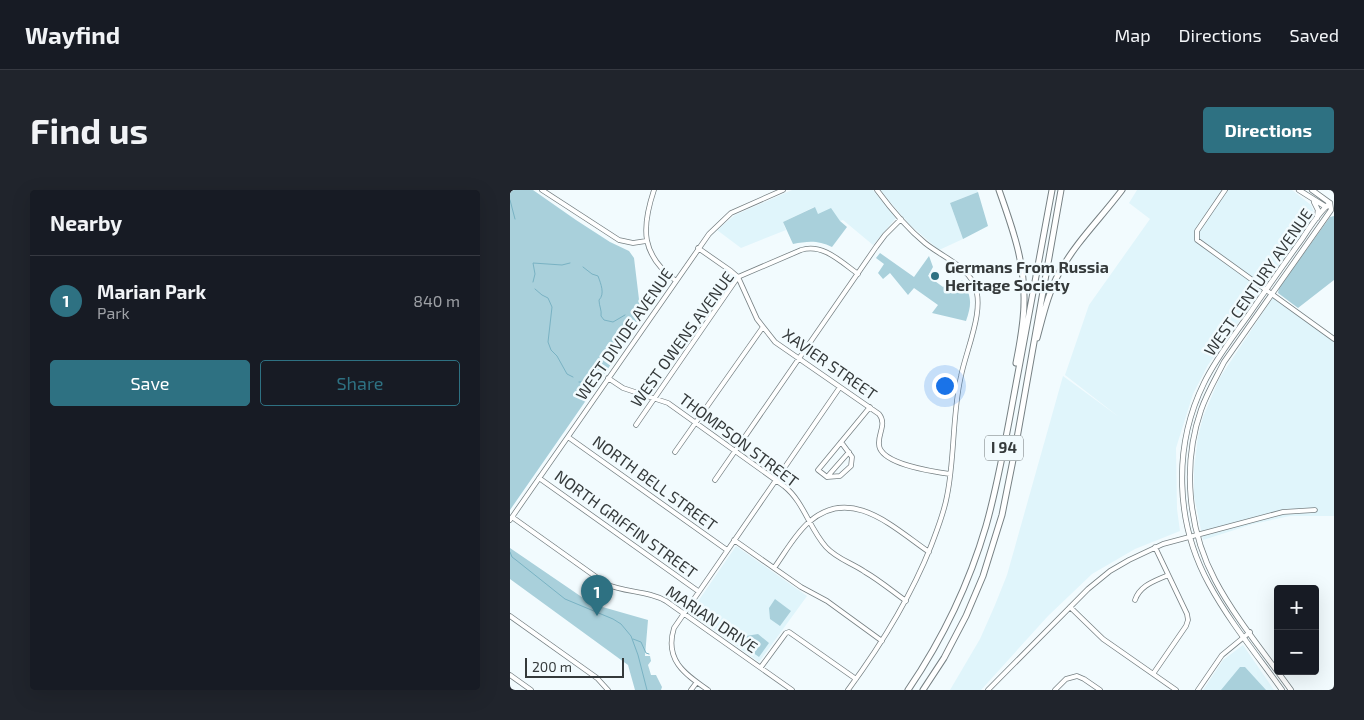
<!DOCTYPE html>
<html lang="en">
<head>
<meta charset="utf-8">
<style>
	body { margin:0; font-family:"Exo 2",sans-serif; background:#20242c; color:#f1f3f6 }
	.controls { position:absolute; right:15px; bottom:15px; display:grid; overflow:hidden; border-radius:5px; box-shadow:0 5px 20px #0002 }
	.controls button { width:45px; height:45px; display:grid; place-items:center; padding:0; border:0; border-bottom:1px solid #363941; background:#171b24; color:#f1f3f6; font:25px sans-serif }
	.scale { position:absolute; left:15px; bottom:12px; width:99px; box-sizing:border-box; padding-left:5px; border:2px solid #353a3b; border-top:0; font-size:14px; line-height:18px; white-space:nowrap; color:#353a3b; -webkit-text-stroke:4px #f2fbfe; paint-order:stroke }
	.you { position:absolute; left:434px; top:195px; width:18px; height:18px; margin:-12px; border:4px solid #fff; border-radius:50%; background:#1a73e8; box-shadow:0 0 0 8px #1a73e833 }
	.badge { display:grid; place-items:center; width:32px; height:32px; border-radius:50%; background:#2e7182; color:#fff; font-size:16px; font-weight:700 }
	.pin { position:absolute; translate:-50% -41px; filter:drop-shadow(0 1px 2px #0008) }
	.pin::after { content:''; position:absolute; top:26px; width:18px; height:15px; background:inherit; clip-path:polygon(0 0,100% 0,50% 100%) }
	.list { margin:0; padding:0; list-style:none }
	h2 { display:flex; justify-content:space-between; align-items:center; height:65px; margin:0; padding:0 20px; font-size:21px }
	h2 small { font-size:16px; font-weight:400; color:#9ea1a6 }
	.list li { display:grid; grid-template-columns:32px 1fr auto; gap:15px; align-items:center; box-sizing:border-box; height:90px; padding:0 20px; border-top:1px solid #363941 }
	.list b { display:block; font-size:19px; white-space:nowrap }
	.list p { margin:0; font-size:16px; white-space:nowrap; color:#9ea1a6 }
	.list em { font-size:16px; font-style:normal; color:#9ea1a6 }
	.actions { display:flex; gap:10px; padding:15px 20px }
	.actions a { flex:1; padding:11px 0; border:1px solid #2e7182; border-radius:5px; text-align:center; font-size:18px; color:#2e7182 }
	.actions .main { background:#2e7182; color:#fff }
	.map { position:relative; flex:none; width:824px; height:500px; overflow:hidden; border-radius:5px }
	header { display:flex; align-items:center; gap:30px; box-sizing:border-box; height:70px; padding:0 25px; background:#171b24; border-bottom:1px solid #363941 }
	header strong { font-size:24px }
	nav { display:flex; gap:28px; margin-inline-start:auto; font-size:18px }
	.intro { display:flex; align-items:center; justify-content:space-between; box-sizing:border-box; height:120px; padding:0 30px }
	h1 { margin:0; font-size:35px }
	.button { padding:12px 22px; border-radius:5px; background:#2e7182; color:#fff; font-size:18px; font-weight:700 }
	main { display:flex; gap:30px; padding:0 30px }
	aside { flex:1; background:#171b24; border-radius:5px; box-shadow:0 5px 20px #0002 }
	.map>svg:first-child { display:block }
	.built { fill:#e0f5fb }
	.green { fill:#a9d0db }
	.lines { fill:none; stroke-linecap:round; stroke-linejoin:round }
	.stream { stroke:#79b2c3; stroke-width:1 }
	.minor-casing { stroke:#778184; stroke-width:5.5 }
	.major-casing { stroke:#778184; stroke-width:6 }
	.highway-casing { stroke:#778184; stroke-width:7 }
	.minor { stroke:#fff; stroke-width:4 }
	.major { stroke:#fff; stroke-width:4.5 }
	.highway { stroke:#fff; stroke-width:5 }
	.poi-dot { fill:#2e7182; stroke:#f2fbfe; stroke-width:2 }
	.labels { text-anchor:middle; stroke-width:5; stroke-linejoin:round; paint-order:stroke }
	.shield { fill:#f2fbfe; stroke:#6e7476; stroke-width:1 }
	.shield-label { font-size:15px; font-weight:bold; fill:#353a3b }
	.poi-label { font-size:16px; font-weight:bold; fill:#353a3b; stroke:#f2fbfe; text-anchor:start }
	.street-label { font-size:16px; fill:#353a3b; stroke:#f2fbfe }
</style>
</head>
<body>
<header>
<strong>Wayfind</strong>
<nav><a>Map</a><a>Directions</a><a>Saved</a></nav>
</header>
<div class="intro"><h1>Find us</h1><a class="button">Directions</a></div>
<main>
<aside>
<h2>Nearby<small></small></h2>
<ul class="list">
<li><span class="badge">1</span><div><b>Marian Park</b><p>Park</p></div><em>840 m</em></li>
</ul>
<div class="actions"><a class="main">Save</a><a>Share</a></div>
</aside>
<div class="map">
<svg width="824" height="500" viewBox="0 0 824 500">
	<rect width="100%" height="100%" fill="#f2fbfe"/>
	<!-- built -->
	<path class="built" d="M282,0H363L386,28L363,55L333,30L330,31L308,24L304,17L273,32L276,40L231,58L207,40L225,25Z
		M370,0H467L468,2L440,13L453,49L429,60L399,34Z
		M627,0H782L801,15L804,22L803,28L698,175L683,204L666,258L667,319L670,341L625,359L582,384L538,426L471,500H440L470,449L485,415L497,385L553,186L609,227L555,185L579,115L640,29L619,13Z
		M763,107L824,150V326H780L743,334L693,350L684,306V279L688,247L693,227L709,189Z
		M226,356L297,406L249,472L180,423Z
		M733,455L764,500H693L713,470Z"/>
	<!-- green -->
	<path class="green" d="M0,0H23L66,30L100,52L119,61L124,68L131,126V131L0,320Z
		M468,2L478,36L453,49L440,13Z
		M305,17L308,24L321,18L330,31L337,37L322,57C308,50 298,51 283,54L273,32Z
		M824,26V90L788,118L768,103L769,98L820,27Z
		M370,63L404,87L419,66L423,77L418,86L433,97L437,94L444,98L452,90C462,107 462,113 456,131L422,123L428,115L404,98L398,105L380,83L373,89L368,83L374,74L366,68Z
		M0,358L82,414L138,430L135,466H140L141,471L138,475L141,485H146L152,497L151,500H125L118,475L0,389Z
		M265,409L281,421L270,436L260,429L259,418Z
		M248,444L259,453L249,467L231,454L236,446Z
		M730,477H735L756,500H711Z"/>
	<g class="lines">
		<!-- stream -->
		<path class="stream" d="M0,10L5,29
			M73,77L82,84L88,86C91,94 95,104 89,110C89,116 92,120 91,126L94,130L103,132L115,125
			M23,92L25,84L23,73L52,75L60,73
			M25,99L32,105L38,108L42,117L38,152L41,160L47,166L57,184L63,187
			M69,192H86
			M0,362L2,367L6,370L55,409L103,429L111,434L121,446L128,465L137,500
			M123,449L131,452L136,463L139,464"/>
		<!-- minor casing -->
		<g class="minor-casing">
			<path id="minor" d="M32,0L109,50L123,53L136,51
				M144,0C131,39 131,65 166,91
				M715,0L687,41V50L824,149
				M188,58L221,81L228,87L247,129L265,152L369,224C377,234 368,243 369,254C369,274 425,282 440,284
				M98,188L113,198L158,213L274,296C294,312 299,338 316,357C327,369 342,373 355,382C369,390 382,401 396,411
				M126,235L228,87L291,60C313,53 331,72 348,84
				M58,247L217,360
				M331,252L342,267L341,276L330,286L317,287L308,280L360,217
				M165,262L253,137
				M317,287L339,262
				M29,288L188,401
				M205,290L366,57L375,45L391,29
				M2,327L96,394C115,403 137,400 156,411L282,500
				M0,330L199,44L221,23L273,0
				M224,350L291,397L317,411L372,451
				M264,378C275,363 285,344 299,332C341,295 384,338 419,362
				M625,410C630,395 645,391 658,385
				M560,417L593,449L666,500
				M0,426L87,488L98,500
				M251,477L276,443L279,442L346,489
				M643,484L676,436L678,430L677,424L645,357
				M0,485L21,500
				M181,500L187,492
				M198,500C175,484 154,470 164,438L330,197
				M338,500C371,455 400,409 421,356C427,340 434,323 437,306C445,267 442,225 451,186C456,160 476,118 464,94C455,75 431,66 415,53C397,38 381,19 367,0
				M478,500L578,399L600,381L619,370L653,354L773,322L805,320
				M545,500L556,489L567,486L574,489L590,500
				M688,500L712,465L740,442"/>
		</g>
		<!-- major casing -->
		<g class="major-casing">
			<path id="major" d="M789,0L816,17
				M802,0L820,13
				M804,12L808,20L807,28
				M772,500C747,465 719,431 699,394C665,332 663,256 694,193C707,166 727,142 744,117C760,94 776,71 792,49C800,37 809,22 820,13
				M781,500C756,465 725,428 705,390C678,339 672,275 691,220C697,203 706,188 714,172L821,20L820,13"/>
		</g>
		<!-- highway casing -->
		<g class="highway-casing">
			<path id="highway" d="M489,0C502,37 515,72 514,112C514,132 510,153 506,173
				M527,148C533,126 538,103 549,83C566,52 591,28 612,0
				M398,500C432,450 459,394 476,336C489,290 497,242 506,194C518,130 530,65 542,0
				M413,500L434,468L456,426L473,386L492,325L504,265L551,0"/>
		</g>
		<!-- minor -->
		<use href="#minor" class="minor"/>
		<!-- major -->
		<use href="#major" class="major"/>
		<!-- highway -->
		<use href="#highway" class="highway"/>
	</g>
	<!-- markers -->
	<circle class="poi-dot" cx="425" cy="86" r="5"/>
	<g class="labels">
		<!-- shield labels -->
		<rect class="shield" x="475" y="245.5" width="38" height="25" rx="4"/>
		<g class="shield-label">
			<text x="494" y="263">I 94</text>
		</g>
		<!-- poi labels -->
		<g class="poi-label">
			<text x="435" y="83">Germans From Russia<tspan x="435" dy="18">Heritage Society</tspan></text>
		</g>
		<!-- street labels -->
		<g class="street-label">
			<text transform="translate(748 92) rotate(-55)" y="6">WEST CENTURY AVENUE</text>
			<text transform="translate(114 144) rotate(-55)" y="6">WEST DIVIDE AVENUE</text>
			<text transform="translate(172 149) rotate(-54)" y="6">WEST OWENS AVENUE</text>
			<text transform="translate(320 174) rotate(35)" y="6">XAVIER STREET</text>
			<text transform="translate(229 250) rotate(37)" y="6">THOMPSON STREET</text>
			<text transform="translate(145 293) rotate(36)" y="6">NORTH BELL STREET</text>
			<text transform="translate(116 334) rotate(36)" y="6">NORTH GRIFFIN STREET</text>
			<text transform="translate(202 429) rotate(34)" y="6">MARIAN DRIVE</text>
		</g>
	</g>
</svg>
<div class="controls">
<button>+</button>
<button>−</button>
</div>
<div class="scale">200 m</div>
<div class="you"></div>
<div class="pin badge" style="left:87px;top:426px">1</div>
</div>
</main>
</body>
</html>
